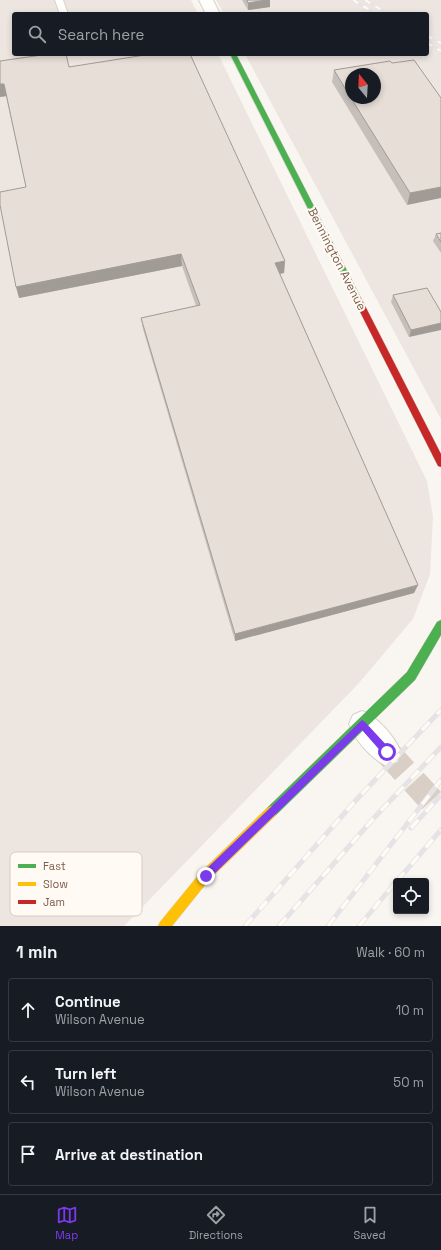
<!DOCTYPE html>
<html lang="en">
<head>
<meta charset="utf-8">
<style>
	body { margin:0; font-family:"Space Grotesk",sans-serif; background:#242831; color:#f1f3f6 }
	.controls { position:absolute; right:12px; bottom:12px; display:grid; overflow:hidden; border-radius:4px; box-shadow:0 2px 6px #0003 }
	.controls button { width:36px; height:36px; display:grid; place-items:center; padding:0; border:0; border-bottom:1px solid #363941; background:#171b24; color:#f1f3f6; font:20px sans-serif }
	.compass { position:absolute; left:345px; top:68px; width:36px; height:36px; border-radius:50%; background:#171b24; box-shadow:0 2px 6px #0003; rotate:342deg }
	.stop { position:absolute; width:12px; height:12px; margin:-9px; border:3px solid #7c3aed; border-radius:50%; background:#fff }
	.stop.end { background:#7c3aed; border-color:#fff; box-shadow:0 1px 4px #0008 }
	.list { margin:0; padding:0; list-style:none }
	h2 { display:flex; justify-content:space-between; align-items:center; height:52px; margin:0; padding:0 16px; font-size:17px }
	h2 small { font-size:13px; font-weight:400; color:#9ea1a6 }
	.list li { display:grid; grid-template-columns:26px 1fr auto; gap:12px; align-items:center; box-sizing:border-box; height:64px; margin:0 8px 8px; padding:0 8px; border:1px solid #363941; border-radius:4px }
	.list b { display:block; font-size:15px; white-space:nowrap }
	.list p { margin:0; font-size:13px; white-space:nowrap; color:#9ea1a6 }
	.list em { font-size:13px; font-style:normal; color:#9ea1a6 }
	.icon { flex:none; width:22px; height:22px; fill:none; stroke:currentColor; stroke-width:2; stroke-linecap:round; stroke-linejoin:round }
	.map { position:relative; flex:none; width:441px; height:926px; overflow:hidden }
	.search { position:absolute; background:#171b24; box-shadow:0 2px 6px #0003; left:12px; right:12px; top:12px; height:44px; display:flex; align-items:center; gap:10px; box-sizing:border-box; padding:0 14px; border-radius:4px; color:#9ea1a6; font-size:15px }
	.sheet { height:268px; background:#171b24 }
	nav { display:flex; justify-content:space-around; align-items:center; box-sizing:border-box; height:56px; border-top:1px solid #363941; background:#171b24; font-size:11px; color:#9ea1a6 }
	nav a { display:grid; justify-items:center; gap:2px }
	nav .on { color:#7c3aed }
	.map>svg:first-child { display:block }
	.industrial { fill:#ede5e0; fill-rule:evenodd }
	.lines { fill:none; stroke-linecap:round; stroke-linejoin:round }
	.street-tunnel { stroke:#d9cfc7; stroke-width:26; stroke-dasharray:26 14; stroke-linecap:butt }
	.lane-casing { stroke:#d7d1cb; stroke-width:2 }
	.street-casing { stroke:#d7d1cb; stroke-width:2 }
	.fast-casing { stroke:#d9d2cb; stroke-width:1 }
	.slow-casing { stroke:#d9d2cb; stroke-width:1 }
	.jam-casing { stroke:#d9d2cb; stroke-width:1 }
	.lane { fill:#fefefd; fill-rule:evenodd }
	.street { fill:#fefefd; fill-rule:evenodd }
	.fast { fill:#4caf50; fill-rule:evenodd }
	.slow { fill:#ffc107; fill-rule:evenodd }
	.jam { fill:#c62828; fill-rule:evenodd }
	.rail-far1-casing { stroke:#e6e3e7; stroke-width:3 }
	.rail-casing { stroke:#e6e3e7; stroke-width:5 }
	.rail-far1 { stroke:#fffaf3; stroke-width:2; stroke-dasharray:6; stroke-linecap:butt }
	.rail { stroke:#fffaf3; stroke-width:3.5; stroke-dasharray:11; stroke-linecap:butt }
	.wall { fill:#c6bfb9 }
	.shaded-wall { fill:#a19b96 }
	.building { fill:#e6ded7; stroke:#a19b96 }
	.route { fill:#7c3aed }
	.labels { text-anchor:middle; stroke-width:4; stroke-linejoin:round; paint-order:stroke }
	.street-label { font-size:12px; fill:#7a5c4d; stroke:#fffaf3 }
	.key { fill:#fffaf3; stroke:#d7cbc1; stroke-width:1 }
	.key-label { font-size:11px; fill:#7a5c4d }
</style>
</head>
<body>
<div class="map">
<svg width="441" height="926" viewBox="0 0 441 926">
	<rect width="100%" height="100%" fill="#f9f5f0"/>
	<!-- industrial -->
	<path class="industrial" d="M0,0H191L198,14H14V54H218L427,481L433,517L430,574L413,619L358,684L124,926H0Z
		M216,0H441V419L245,54H427V14H224ZM351,74H375V98H351Z"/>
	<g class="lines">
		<!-- street-tunnel -->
		<path class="street-tunnel" d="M387,752L441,811"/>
		<!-- lane casing -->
		<g class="lane-casing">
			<path id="lane" d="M55,0H63L68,14H60Z"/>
		</g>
		<!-- street casing -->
		<g class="street-casing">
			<path id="street" d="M199,0H213L220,14H206Z
				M362,711C378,717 394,736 401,752L397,762L387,766C371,759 355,740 349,724L353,715Z"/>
		</g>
		<!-- fast casing -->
		<g class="fast-casing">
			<path id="fast" d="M230,54H236L360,296L359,298L356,299L352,296Z
				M441,620V635L415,680L275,816L271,818L267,816L265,812L267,808L407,672L437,622Z"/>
		</g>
		<!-- slow casing -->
		<g class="slow-casing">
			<path id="slow" d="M271,806L275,808L277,812L275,816L209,880L172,926H158L160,922L201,872L267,808Z"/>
		</g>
		<!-- jam casing -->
		<g class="jam-casing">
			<path id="jam" d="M356,293L360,296L441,454V467L438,466L352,296Z"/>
		</g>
		<!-- lane -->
		<use href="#lane" class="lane"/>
		<!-- street -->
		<use href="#street" class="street"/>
		<!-- fast -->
		<use href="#fast" class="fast"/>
		<!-- slow -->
		<use href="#slow" class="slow"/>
		<!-- jam -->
		<use href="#jam" class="jam"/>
		<!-- rail-far1 casing -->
		<g class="rail-far1-casing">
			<path id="rail-far1" d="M353,0L375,13
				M365,0L388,14
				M427,36L441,43
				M427,43L441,51"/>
		</g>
		<!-- rail casing -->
		<g class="rail-casing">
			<path id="rail" d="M411,828L441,795
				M397,881L441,830
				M245,926L357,799L441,710
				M279,926L373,819L441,747
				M328,926L441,780
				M359,926L396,882"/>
		</g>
		<!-- rail-far1 -->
		<use href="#rail-far1" class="rail-far1"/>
		<!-- rail -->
		<use href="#rail" class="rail"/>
	</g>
	<!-- wall -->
	<path class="wall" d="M242,0H270V7L248,10Z
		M0,61L69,67L285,261L284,273L279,274L418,585L414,593L235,641L143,329L141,318L196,306L182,266L19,298L26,187L6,96L0,97Z
		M392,63L441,98L407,205L332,82L334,70Z
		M441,233V253L433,241L436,234Z
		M427,288L409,337L391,302L393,295Z"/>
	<!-- shaded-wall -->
	<path class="shaded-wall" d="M266,0H270V7L248,10V3Z
		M0,84H4L7,96L0,97Z
		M441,187V198L407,205L410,193Z
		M181,254L182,266L19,298L16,287Z
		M285,261L284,273L274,275L275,263Z
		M441,323V330L409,337L411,330Z
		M418,585L414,593L235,641V634Z"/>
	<!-- building -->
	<path class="building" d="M247,0H266L248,3Z
		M49,54H66L69,67L151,54H190L285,261L275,263L418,585L235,634L141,318L200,305L181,254L16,287L0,205V192L26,187L4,84H0V61Z
		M414,60L441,98V187L410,193L351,98H375V74H351V98L334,70L390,61L392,63Z
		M441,233V242L436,234Z
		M427,288L441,312V323L411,330L393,295Z"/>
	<!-- route -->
	<path class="route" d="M362,720L365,722L390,749V755H384L362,730L209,879L206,880L202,879L201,876L202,873Z"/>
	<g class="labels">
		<!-- street labels -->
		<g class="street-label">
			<text transform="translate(337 259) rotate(63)" y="4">Bennington Avenue</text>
		</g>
	</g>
	<!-- legend -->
	<rect x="10" y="852" width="132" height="64" rx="6" class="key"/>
	<rect x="18" y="864" width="18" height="4" fill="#4caf50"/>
	<rect x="18" y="882" width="18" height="4" fill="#ffc107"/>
	<rect x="18" y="900" width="18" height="4" fill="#c62828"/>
	<g class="key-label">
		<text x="43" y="870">Fast</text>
		<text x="43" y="888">Slow</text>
		<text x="43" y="906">Jam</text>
	</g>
</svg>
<div class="controls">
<button><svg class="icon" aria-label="locate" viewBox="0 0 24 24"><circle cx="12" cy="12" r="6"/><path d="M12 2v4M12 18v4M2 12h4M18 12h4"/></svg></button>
</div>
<svg class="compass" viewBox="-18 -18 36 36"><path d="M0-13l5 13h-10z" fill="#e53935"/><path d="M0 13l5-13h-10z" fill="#9ea1a6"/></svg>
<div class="stop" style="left:387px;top:752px"></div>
<div class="stop end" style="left:206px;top:876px"></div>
<div class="search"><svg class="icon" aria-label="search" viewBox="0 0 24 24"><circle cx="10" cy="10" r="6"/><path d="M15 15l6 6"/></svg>Search here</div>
</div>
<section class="sheet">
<h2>1 min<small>Walk · 60 m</small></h2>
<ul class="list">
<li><svg class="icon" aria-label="ahead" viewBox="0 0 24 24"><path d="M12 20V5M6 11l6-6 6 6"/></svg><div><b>Continue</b><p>Wilson Avenue</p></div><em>10 m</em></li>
<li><svg class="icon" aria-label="left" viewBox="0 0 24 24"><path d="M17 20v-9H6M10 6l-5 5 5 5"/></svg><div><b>Turn left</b><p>Wilson Avenue</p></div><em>50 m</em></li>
<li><svg class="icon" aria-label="arrive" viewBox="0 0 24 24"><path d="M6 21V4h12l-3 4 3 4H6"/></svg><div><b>Arrive at destination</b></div></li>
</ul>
</section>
<nav>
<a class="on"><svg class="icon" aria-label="map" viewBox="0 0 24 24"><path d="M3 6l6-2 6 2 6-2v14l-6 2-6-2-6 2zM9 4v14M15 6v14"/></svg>Map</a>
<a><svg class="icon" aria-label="directions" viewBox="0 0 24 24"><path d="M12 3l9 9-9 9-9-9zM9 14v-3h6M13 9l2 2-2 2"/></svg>Directions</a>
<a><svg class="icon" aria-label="saved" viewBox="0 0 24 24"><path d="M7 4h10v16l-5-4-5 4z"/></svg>Saved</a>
</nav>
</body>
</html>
